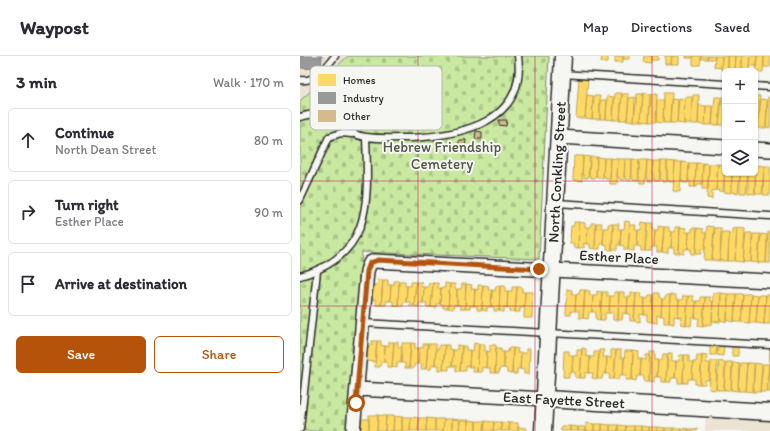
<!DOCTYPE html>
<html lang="en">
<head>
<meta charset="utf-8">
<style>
	body { margin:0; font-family:Itim,sans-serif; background:#f7f7f7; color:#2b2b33 }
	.controls { position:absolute; right:12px; top:12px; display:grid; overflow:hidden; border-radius:6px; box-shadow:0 1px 3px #0004 }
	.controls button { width:36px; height:36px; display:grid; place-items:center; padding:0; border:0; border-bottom:1px solid #e1e1e2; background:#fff; color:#2b2b33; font:20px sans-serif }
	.stop { position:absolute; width:12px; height:12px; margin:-9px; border:3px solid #b45309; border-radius:50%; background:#fff }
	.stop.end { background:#b45309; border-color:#fff; box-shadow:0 1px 4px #0008 }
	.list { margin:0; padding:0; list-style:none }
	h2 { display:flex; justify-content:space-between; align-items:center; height:52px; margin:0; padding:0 16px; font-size:17px }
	h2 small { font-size:13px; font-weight:400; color:#7c7c81 }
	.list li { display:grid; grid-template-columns:26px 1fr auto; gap:12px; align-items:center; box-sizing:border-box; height:64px; margin:0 8px 8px; padding:0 8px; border:1px solid #e1e1e2; border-radius:6px }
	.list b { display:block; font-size:15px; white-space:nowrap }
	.list p { margin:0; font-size:13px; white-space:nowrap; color:#7c7c81 }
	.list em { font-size:13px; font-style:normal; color:#7c7c81 }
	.actions { display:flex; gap:8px; padding:12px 16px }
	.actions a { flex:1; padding:9px 0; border:1px solid #b45309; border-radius:6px; text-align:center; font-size:14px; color:#b45309 }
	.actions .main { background:#b45309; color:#fff }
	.icon { flex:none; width:22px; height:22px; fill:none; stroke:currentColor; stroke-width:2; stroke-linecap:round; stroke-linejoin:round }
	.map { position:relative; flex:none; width:470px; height:375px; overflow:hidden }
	header { display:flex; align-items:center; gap:24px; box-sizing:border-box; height:56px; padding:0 20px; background:#fff; border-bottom:1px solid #e1e1e2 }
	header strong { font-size:19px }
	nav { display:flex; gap:22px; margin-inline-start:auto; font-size:14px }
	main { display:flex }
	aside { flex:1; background:#fff }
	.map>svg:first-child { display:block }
	.built { fill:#ece4d3 }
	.cemetery { fill:url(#cemetery-stones); stroke:#7a8a66 }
	.homes { fill:#ffd966; stroke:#bfa554 }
	.industry { fill:#999; stroke:#787878 }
	.building { fill:#d5bb8b; stroke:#2b2b2b }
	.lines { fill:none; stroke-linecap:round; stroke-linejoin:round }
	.service-casing { stroke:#2b2b2b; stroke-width:9 }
	.minor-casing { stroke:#2b2b2b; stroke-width:16 }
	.tertiary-casing { stroke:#2b2b2b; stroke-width:19 }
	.service { stroke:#f6f6f2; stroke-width:6 }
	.minor { stroke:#f6f6f2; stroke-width:13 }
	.tertiary { stroke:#f6f6f2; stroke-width:16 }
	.route { stroke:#b45309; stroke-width:5 }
	.grid { fill:none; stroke:#c2185b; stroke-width:1; stroke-opacity:0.55 }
	.labels { text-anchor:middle; stroke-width:4; stroke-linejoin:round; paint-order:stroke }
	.park-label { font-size:15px; fill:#525a48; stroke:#f6f6f2 }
	.street-label { font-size:15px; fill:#2b2b2b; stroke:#f6f6f2 }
	.key { fill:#f6f6f2; stroke:#b9b9b6; stroke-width:1 }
	.key-label { font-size:11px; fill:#2b2b2b }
</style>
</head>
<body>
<header>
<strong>Waypost</strong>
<nav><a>Map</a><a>Directions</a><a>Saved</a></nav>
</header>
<main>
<aside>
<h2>3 min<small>Walk · 170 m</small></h2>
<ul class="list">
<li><svg class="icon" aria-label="ahead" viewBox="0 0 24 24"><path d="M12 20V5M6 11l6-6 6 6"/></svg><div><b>Continue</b><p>North Dean Street</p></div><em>80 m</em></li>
<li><svg class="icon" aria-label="right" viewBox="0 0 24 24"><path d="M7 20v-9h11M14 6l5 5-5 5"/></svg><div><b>Turn right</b><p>Esther Place</p></div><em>90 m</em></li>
<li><svg class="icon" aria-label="arrive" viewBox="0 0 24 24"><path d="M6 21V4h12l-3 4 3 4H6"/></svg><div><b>Arrive at destination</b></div></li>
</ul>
<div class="actions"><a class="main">Save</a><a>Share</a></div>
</aside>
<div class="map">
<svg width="470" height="375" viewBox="0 0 470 375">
	<defs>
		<pattern id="cemetery-stones" width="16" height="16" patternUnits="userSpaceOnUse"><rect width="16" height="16" fill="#c9e8a0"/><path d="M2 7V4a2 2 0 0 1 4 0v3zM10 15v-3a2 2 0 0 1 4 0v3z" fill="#adc78a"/></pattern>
	</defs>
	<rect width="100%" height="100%" fill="#f6f6f2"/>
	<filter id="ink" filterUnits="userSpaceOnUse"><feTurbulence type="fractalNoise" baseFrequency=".025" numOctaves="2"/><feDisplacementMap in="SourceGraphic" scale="8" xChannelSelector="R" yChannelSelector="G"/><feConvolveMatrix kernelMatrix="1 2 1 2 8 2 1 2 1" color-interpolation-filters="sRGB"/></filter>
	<g filter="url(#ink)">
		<!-- built -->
		<path class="built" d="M0,0H48L0,45Z
			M406,350L470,354V375H405Z"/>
		<!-- cemetery -->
		<path class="cemetery" d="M48,0H249L239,203L62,196L46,375H0V45Z"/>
		<!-- homes -->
		<path class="homes" d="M302,0H308V6H301Z
			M315,0H323V6H315Z
			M323,0H330V3H323Z
			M344,0H351V7L343,6Z
			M351,0H358V4H351Z
			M365,0H372L371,8H365Z
			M372,0H379V8H371Z
			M386,0H393V2H386Z
			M393,0H401L400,9H393Z
			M401,0H408L407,3H400Z
			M408,0H415V3H407Z
			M415,0H422L421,12L414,11Z
			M422,0H428V14H421Z
			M428,0H436L435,15H428Z
			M436,0H442V15L435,14Z
			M442,0H450L449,15H442Z
			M450,0H457L456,10H449Z
			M457,0H464L463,16H456Z
			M464,0H470V11H464Z
			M279,22H288L285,62H276Z
			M315,37H322L320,64H313Z
			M343,37L350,38L349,66L341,65Z
			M364,37H372L370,67H363Z
			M322,38H329L327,64H320Z
			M337,38H343L341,65H334Z
			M351,38H357L356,66H349Z
			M287,39L293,40L292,63L285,62Z
			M393,39H399L398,68H391Z
			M294,40H300V63H292Z
			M307,40L314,41L313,64L306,63Z
			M455,40H460L458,72H455Z
			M335,41L334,65L327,64L329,42Z
			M385,41H392L391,68H384Z
			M415,41H421L419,69H412Z
			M422,41H425V69H419Z
			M468,41H470V72L466,71Z
			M379,42L385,43L384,68L377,67Z
			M371,43L378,44L377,67H370Z
			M461,43L467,44L466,72H458Z
			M300,44H307L306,63H300Z
			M357,44H364L363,67L356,66Z
			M399,49L406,50L405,69L398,68Z
			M406,50H413L412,69H405Z
			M274,100H283L282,125L273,124Z
			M283,100L290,101L288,122H284V119H282Z
			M290,101H297L296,122H291V120H289Z
			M297,101L304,102L303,123L298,122V120H296Z
			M304,102H311L310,123H305V120H303Z
			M311,102L318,103L317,128H310Z
			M318,103H325L324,124L319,123V121H317Z
			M325,103H332L331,124H326V121H324Z
			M332,103L339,104L338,125L333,124V122H332Z
			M339,104H347L345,127H340L339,122Z
			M347,104L353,105L352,125H348V123H346Z
			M353,105H361L359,125H354L355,123H353Z
			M361,105H367V126H362V124L360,123Z
			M367,105L375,106L374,126H369V124H367Z
			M375,106H382L380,136L373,135Z
			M382,106L389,107L388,127H383V125H381Z
			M389,107H396L395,131H390V125H388Z
			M396,107H403L402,128H397V131H395Z
			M403,107L409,108L408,133H402Z
			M409,108H418L416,134L412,135V143L407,142Z
			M418,108L425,109L423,136L416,134Z
			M425,109V117H432L431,137L424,136Z
			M456,109L464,110L462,138H455Z
			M455,110V136L454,138L448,137V117H455Z
			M464,110H470V139H463Z
			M432,117H440L438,137L432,136Z
			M440,117H448L446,137H440Z
			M325,165L330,166L328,194H324V190L320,189L321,173H324Z
			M274,166H279L278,192L273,191L274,187H270L271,170H274Z
			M279,166L285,167V171H288L287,188L284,187V192H278Z
			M342,166L347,167L345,195H341V191L337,190L338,174H341Z
			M291,167H296L295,193L290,192V188H287L288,171H291Z
			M296,167H302L301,172H304L303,188H300V193H295Z
			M347,167H353L352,174H355L354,191H351V195H345Z
			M308,168H313L312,194L307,193V189L303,188L304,172H308Z
			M313,168H319L318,173H321L320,189H317V194H312Z
			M330,169H336L335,174H338L337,190H334V195L328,194Z
			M358,170L364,171L362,196H357V191H354L355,174H358Z
			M407,170L414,171L412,204H404Z
			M364,171H369V175L372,176L371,192H368V197L362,196Z
			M375,171H380L379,197H374V192H371L372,176H375Z
			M380,171L386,172V176H389L388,193H384V198L379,197Z
			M392,172H397L396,198H391V193H388L389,176H392Z
			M397,172L403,173V177H406L405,194L401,193V198H396Z
			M415,172H421L420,205L412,204Z
			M437,172L445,173L443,206L435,205Z
			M437,172L435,205H428L429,178L433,177V173Z
			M422,176H429L428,205H420Z
			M468,176H470V207H466Z
			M446,177H452L451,206H443Z
			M453,178H460L458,207L451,206Z
			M461,178L467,179L466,207H458Z
			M78,223L83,224L81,249H76V244H72L73,229H77Z
			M83,224H88V229H91L90,245H86V249H81Z
			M94,225H99L98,250L93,249V245H90L91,229H94Z
			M99,225H105V230H107L106,246H103V250H98Z
			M111,226H116L114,250H110V246H106L107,230H111Z
			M116,226H122L121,231H124L123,247H119V251L114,250Z
			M129,227H133L131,251H126L127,247H123L124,231H128Z
			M133,227H138V232H141L140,248H136V252L131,251Z
			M145,227L150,228L148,252H143V248H140L141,232H145Z
			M150,228H155V233H157V249H154L153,253L148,252Z
			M162,228H166L165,253H160V249H157V233H161Z
			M166,228L172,229L171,233H175L174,250H170V253H165Z
			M178,229H183L182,254H177V250H174L175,233L178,234Z
			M183,229L189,230L188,234H192L191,251H187V255L182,254Z
			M196,230H200L199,255H194V251H191L192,234L195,235Z
			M200,230H205V235H208L207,252L204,251V256L199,255Z
			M212,231H217L215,256H210V252H207L208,235H212Z
			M217,231H222V236H225L224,252H220V256H215Z
			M267,233L272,234V238H276L275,255H271V259H266Z
			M280,234H285L283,262H279V255H275L276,238H279Z
			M285,234L290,235L289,239H293L292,256H289L288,263L283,262Z
			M297,235L302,236L300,264L296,263V256H292L293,239H297Z
			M225,236H233L232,262H224Z
			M302,236H307V240H310L309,257H305V264H300Z
			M314,236H319L318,264H313V257H309L310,240H314Z
			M319,236H324V241H328L327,258L323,257L322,264H318Z
			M331,237H336L334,265H330V258L327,257L328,241H331Z
			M336,237H342L341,242H345L344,259L340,258V266L334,265Z
			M354,237H359V241L362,243L361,260L357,259V267L352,266Z
			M413,237H421L420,266L412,265Z
			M421,237L428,238L427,266L420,264Z
			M428,238H436L434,266L427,264Z
			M436,238H443L441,266H435L434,263Z
			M443,238H451L449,267L441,266Z
			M451,238L458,239L456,267H449Z
			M349,239H353L352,266L347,265V259H344L345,242H348Z
			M366,239H370L369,267H364V260H361L362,243H365Z
			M370,239H376V244H379L378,261L374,260V268L369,267Z
			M458,239H466L464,268L456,267Z
			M466,239H470V268H464Z
			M383,240H388L386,269L381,268L382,261H378L379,244H382Z
			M388,240H393V245H396L395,262H392L391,270L386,269Z
			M400,241H405L403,270H398L399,262H395L396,245H400Z
			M405,241H410V245L413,246L412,269L406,268V270H403Z
			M72,285H77L75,306L66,305L68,289H72Z
			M77,285H81V289L85,290L84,306H81L80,311H75Z
			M89,286H94L92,311H87V306H84L85,290H89Z
			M94,286H98V291H102L101,307H97V312L92,311Z
			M102,287H111L109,312H105V307H101Z
			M111,287H115V292H119L118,308H115L114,312H109Z
			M174,287L179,288L177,316H173V311H169L170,294L173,295Z
			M123,288H128L126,313H121L122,308H118L119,292H123Z
			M128,288H136L135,309H132L131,313H126Z
			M179,288H185V295H187L186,312L182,311V316H177Z
			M139,289H145L143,314H139V309H135L136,293H139Z
			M145,289H149V293L153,294L152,310H149V314H143Z
			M157,289L162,290L160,315H156V310H152L153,294H157Z
			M190,289H196L195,317H190V312H186L187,295L190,296Z
			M162,290H166V294H170L169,311L166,310V315H160Z
			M410,290H417L416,299H410Z
			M418,290H424L423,300L417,299Z
			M432,291H438V300H432Z
			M196,292H201V296H204V312H200L199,317H195Z
			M209,292H213L212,318L207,317V313L204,312V296H208Z
			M213,292L218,293L217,297H221L220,313H217V318H212Z
			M282,292L286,293V300L290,301L289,317H285V322H280Z
			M226,293H230L229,318H224V314L220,313L221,297H226Z
			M470,293V336H467Z
			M277,294H282L280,322L275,321V316H272L273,299L277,300Z
			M299,294H304L303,301H307L306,318H303L302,323H297Z
			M311,294H316L314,323H309L310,318H306L307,301L311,302Z
			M316,294H321V302H324L323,319H320L319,324L314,323Z
			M264,295H269V299H273L272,316H269V321H263Z
			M325,295H333L332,324H326L327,319H323Z
			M333,295L339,296L338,303H341L340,320H337L336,325L332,324Z
			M294,296H299L297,323L292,322L293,317H289L290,301H294Z
			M350,296H355V304H358L357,321H354V326L349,325Z
			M368,297H372V305H376L375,322H371V326H366Z
			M363,298H367L366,326H361V321H357L358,304H362Z
			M402,298L407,299L406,307H410L409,324H405V328H400Z
			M346,299H350L349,325H344V320H340L341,303L346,304Z
			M380,299H384L383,327H378V322H375L376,305H379Z
			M384,299H389V306H393L392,323H388V327H383Z
			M397,300H402L400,328H395V323H392L393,306H396Z
			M411,305H417L416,334L409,333Z
			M419,305L424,306L425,308L424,334H416Z
			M426,306H432L431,334H424Z
			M433,306L439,307V308L438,335L431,334Z
			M440,307H447L445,335H438Z
			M447,307L448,309V307H454V309L453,336L445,335Z
			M455,307L461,308L462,310L460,336H453Z
			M463,308H469L467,336H460Z
			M69,359H78L77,375H69Z
			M78,359L86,360L85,375H77Z
			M86,360H94L93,375H85Z
			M94,360L102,361V375H93Z
			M102,361H111L110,375H102Z
			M111,361L119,362L118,375H110Z
			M119,362H127L126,375H118Z
			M127,362L135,363V375H126Z
			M61,363H69V375H60Z
			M135,363H144L143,375H135Z
			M144,363H152V375H143Z
			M152,363L160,364L159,375H152Z
			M160,364H168V375H159Z
			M168,364L176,365V375H168Z
			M176,365H185L184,375H176Z
			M185,365L194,366L193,375H184Z
			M194,366H201V375H193Z
			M201,366L209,367V375H201Z
			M209,367H218V375H209Z
			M286,367L294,368V375H286Z
			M294,368H302V375H294Z
			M302,368L310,369V375H302Z
			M310,369H318V375H310Z
			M318,369L326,370L325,375H318Z
			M261,370H270V375H261Z
			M270,370L278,371V375H270Z
			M326,370H334V375H325Z
			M334,370H341V375H334Z
			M341,370L349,371V375H341Z
			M218,371L226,372V375H218Z
			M278,371H286V375H278Z
			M349,371H357V375H349Z
			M357,371L365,372V375H357Z
			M365,372H373V375H365Z
			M373,372H381V375H373Z
			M381,372L388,373V375H381Z
			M388,373H397V375H388Z"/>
		<!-- industry -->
		<path class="industry" d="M0,0H22L21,13L0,12Z"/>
		<!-- building -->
		<path class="building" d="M199,64H207L206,70L199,69Z
			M176,75L182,76V83H175Z
			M159,84H166L165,92H159Z"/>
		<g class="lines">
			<!-- service casing -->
			<g class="service-casing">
				<path id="service" d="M262,18L425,28
					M0,24C18,26 25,12 35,0
					M455,30L470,31
					M0,61C37,49 37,78 66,81C81,83 97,82 112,82C162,79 227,66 218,0
					M0,144L29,81L41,77L52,78
					M256,147L470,160
					M0,220C74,199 68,145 66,81
					M63,267L470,289
					M0,373L17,215"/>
			</g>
			<!-- minor casing -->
			<g class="minor-casing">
				<path id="minor" d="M259,81L425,91
					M455,93L470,94
					M57,333L246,343
					M53,375L67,215L70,207L74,205L470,225"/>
			</g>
			<!-- tertiary casing -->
			<g class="tertiary-casing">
				<path id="tertiary" d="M246,343L470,356
					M243,375L263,0"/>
			</g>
			<!-- service -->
			<use href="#service" class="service"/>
			<!-- minor -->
			<use href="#minor" class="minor"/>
			<!-- tertiary -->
			<use href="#tertiary" class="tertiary"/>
		</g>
	</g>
	<g class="lines" filter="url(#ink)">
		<!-- route -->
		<path class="route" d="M56,347L67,215L70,207L78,204L239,213"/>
	</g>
	<!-- grid -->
	<path class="grid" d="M118,0V375M235,0V375M352,0V375M0,125H470M0,250H470"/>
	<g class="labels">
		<!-- park labels -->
		<g class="park-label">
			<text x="142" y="96">Hebrew Friendship<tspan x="142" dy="17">Cemetery</tspan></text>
		</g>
		<!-- street labels -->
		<g class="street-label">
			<text transform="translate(257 116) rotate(-87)" y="5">North Conkling Street</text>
			<text transform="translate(319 201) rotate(3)" y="5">Esther Place</text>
			<text transform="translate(264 344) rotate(3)" y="5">East Fayette Street</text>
		</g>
	</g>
	<!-- legend -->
	<rect x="10" y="10" width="132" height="64" rx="6" class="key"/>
	<rect x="18" y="18" width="18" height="12" fill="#ffd966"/>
	<rect x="18" y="36" width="18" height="12" fill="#999"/>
	<rect x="18" y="54" width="18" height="12" fill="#d5bb8b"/>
	<g class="key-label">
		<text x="43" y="28">Homes</text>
		<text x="43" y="46">Industry</text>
		<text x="43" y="64">Other</text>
	</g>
</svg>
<div class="controls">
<button>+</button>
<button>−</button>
<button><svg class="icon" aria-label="layers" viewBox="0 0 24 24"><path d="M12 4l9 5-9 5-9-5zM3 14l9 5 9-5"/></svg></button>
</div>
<div class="stop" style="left:56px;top:347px"></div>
<div class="stop end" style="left:239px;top:213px"></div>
</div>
</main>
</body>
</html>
